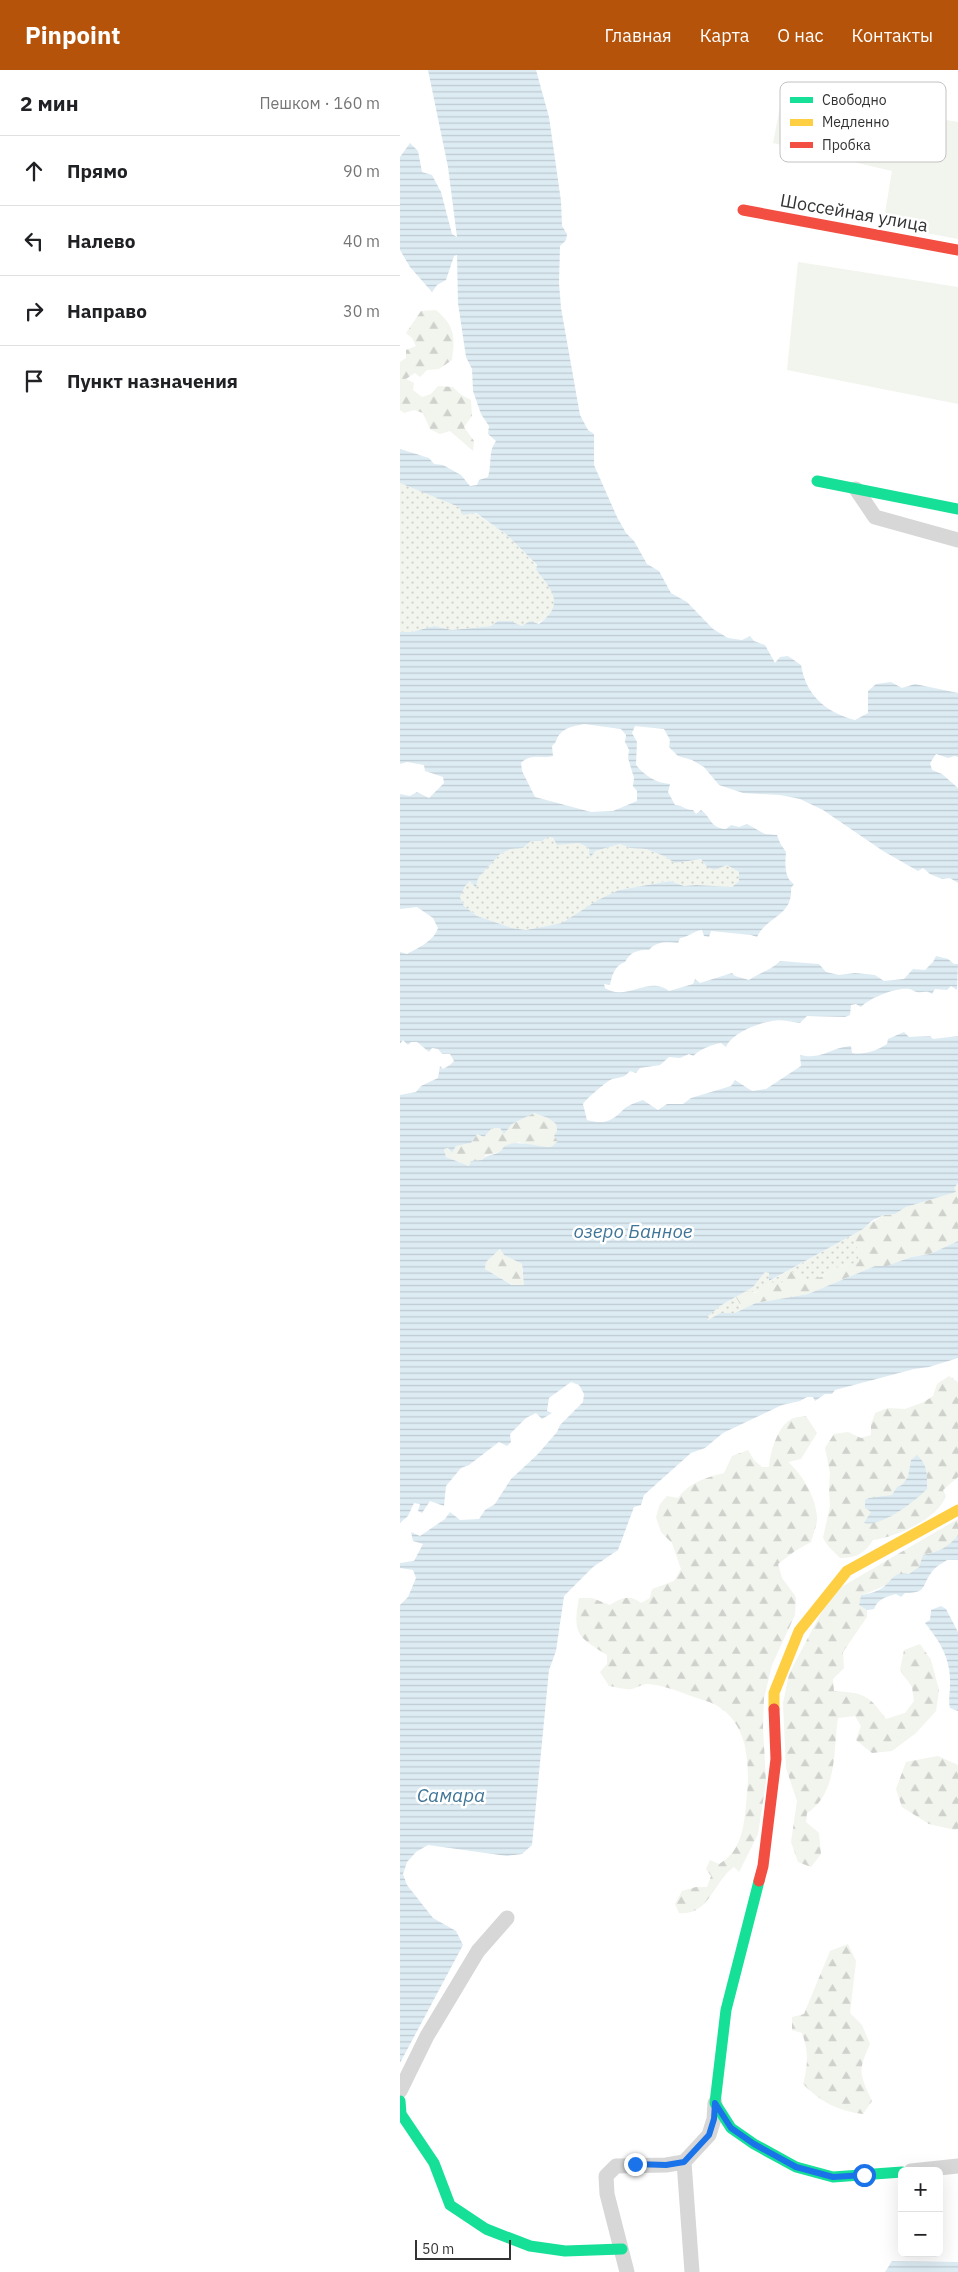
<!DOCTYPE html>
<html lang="ru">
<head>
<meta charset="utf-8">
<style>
	body { margin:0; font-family:"IBM Plex Sans",sans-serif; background:#f2f2f2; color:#202124 }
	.controls { position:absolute; right:15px; bottom:15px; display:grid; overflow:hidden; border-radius:8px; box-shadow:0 5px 20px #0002 }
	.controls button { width:45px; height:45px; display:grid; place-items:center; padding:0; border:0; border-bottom:1px solid #e0e0e0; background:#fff; color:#202124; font:25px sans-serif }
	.scale { position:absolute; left:15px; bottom:12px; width:96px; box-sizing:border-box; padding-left:5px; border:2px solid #333; border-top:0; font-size:14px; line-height:18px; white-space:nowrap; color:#333; -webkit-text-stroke:4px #fff; paint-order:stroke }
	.stop { position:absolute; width:15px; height:15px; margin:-11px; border:4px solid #1a73e8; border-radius:50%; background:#fff }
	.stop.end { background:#1a73e8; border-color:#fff; box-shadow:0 1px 5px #0008 }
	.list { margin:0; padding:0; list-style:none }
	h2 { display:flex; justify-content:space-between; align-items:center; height:65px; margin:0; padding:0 20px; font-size:21px }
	h2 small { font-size:16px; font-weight:400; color:#757577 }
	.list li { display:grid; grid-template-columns:32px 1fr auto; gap:15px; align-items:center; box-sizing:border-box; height:70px; padding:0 20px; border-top:1px solid #e0e0e0 }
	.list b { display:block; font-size:19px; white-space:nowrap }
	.list em { font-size:16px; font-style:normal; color:#757577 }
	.icon { flex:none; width:28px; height:28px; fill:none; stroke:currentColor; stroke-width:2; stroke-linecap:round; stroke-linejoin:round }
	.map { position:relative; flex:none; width:558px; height:2202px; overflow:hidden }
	header { display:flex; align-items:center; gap:30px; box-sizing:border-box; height:70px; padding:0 25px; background:#b45309; color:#fff }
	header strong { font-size:24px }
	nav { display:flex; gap:28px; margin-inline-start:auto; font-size:18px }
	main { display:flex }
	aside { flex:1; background:#fff }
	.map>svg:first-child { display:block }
	.grass { fill:url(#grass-dots) }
	.forest { fill:url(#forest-firs) }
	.garden { fill:#f1f5ed }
	.water { fill:url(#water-rules); fill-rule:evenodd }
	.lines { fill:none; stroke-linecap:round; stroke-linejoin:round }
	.street { stroke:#d7d7d7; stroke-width:15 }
	.fast { stroke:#16e098; stroke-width:11 }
	.slow { stroke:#ffcf43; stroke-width:11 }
	.jam { stroke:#f24e42; stroke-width:11 }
	.route { stroke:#1a73e8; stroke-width:6 }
	.labels { text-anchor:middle; stroke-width:5; stroke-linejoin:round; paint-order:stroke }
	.street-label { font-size:18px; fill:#333; stroke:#fff }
	.water-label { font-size:19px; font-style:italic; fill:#3f7597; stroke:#fff }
	.key { fill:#fff; stroke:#c2c2c2; stroke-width:1 }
	.key-label { font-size:14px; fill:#333 }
</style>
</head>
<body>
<header>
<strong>Pinpoint</strong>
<nav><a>Главная</a><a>Карта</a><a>О нас</a><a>Контакты</a></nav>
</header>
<main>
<aside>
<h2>2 мин<small>Пешком · 160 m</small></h2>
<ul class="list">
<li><svg class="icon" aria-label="ahead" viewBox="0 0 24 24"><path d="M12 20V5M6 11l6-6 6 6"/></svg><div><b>Прямо</b></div><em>90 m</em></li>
<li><svg class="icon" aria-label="left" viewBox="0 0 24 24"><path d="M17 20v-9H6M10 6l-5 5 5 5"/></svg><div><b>Налево</b></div><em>40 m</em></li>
<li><svg class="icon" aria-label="right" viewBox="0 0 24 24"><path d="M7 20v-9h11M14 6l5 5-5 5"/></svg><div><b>Направо</b></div><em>30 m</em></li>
<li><svg class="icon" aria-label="arrive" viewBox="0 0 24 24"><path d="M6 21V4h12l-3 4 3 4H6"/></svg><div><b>Пункт назначения</b></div></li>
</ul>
</aside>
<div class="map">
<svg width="558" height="2202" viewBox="0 0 558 2202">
	<defs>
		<pattern id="grass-dots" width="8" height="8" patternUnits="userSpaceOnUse" patternTransform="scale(1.25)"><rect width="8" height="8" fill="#f1f5ed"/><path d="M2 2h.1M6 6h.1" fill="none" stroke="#cfd2cc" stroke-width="1.8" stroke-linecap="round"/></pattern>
		<pattern id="forest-firs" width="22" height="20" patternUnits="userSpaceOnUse" patternTransform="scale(1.25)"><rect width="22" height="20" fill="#f1f5ed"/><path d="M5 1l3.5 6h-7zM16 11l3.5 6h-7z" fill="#cfd2cc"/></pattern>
		<pattern id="water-rules" width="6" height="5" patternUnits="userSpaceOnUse" patternTransform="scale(1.25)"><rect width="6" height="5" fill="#ddebf3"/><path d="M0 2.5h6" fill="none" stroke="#becad1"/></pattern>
	</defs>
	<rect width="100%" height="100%" fill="#fff"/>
	<!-- grass -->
	<path class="grass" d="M0,413L75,443L107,465L137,496L136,500C142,507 150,514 153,522C162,541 142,555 125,556C118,556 107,551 98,551L91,556L52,560L34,556L12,562H0Z
		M148,767L168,774L179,773L195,781L220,774L230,778L246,779L264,786L275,793L301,789L307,797L327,795L339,802V811L332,817L296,815L284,816L270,811L219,820L162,853L126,860L112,858L77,846L64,836L60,827L65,816L70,811L76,817L78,808L100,784L111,779L123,778L131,771H142Z
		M450,1166L457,1176L459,1192C451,1195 441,1196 433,1199C424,1203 418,1211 408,1211C395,1211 393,1200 380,1215C366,1213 357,1228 344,1220L353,1217L365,1202L369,1203L370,1211Z
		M336,1227L343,1240L335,1243H320L308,1250L306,1247L320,1236Z"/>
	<!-- forest -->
	<path class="forest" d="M36,240C55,256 55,266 52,290L39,299L27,300L20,307L15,303L6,309L14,313L13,320L22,327L31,324L38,316L53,317L60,324L71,330L72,346L64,357L74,371L73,381L50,361L40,364L30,359L23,343L14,340L4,343L0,340V292L6,288V280L16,276L12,268L6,263L21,241Z
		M134,1043L148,1048L156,1054L158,1071L151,1077L132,1076L119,1072L100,1082L86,1085L82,1090L69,1096L46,1087L44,1079L48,1078L52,1083L56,1076L71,1073L77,1064L84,1067L92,1058H100L104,1064L112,1054Z
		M558,1113V1171L530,1184L510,1187L487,1197L475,1196L408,1224L356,1233L343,1240L336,1227L344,1220L355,1223L364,1218L369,1211L380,1215L386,1208L388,1199L406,1211L421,1207L432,1199L459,1192L457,1176L450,1166L484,1145L495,1144L506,1137L555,1122L553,1118Z
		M100,1179L104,1185L122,1194C121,1202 125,1208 124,1215H113L85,1199L86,1192Z
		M549,1306L558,1312V1407L543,1420L546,1426C538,1449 496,1467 473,1470C465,1484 455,1488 440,1488L429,1477L423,1468L430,1436L429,1418L430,1403L425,1378L434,1364L448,1362L461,1368L471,1365V1355L475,1343L488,1338L505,1339L524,1332L533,1326L537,1314Z
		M406,1346L417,1363L401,1389L388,1392C402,1404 415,1426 417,1446C418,1453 413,1464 411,1472L395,1481L378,1494L382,1508L396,1527L395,1545L372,1595L364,1628L363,1657L366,1712L358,1764L339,1802L334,1797C313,1811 310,1846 279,1843L275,1834L282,1821L296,1817H307L311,1806L306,1799L310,1790L319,1794C341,1782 344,1757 346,1735C350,1700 351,1655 316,1635C308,1631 299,1629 291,1626C278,1621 260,1614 246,1614C241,1615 236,1618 232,1619C225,1620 216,1617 209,1616L200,1602L207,1594V1585C178,1567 172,1564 179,1528H192L210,1535C222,1528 229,1524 241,1533L250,1528L252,1519L274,1511L281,1499L272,1473L261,1462L256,1447L260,1434L267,1426L278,1428C290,1412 305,1408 324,1403L332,1386L348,1380L354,1390L362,1397H369C370,1383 377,1358 390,1350C394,1347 401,1347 406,1346Z
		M558,1449C558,1454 558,1461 558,1465C553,1478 534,1482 523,1485C522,1488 521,1494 519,1497C514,1504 470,1523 461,1525L459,1535L467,1540V1547L443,1582L444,1598L433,1609L434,1621C464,1623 468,1624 486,1649L505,1643L514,1631L512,1617L500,1600L504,1580L520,1574L531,1590L539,1620L536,1641L516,1663L492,1681L472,1683L456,1670L461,1656L455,1646L438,1648C433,1681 438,1723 407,1743L406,1752L419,1763L421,1784L411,1797L398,1792L391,1772L397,1731L386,1698L383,1633L389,1604L421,1543L436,1520Z
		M538,1686L558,1695V1759L555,1760L529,1754L502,1737L496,1719L506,1692Z
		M448,1874L456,1891L450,1943L462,1955L470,1974C457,2002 460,2004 472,2031L463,2044C440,2042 419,2031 403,2014C408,1995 409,1982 402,1963L392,1960V1947L404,1944L430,1881Z"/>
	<!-- garden -->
	<path class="garden" d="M383,22L558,52V169L483,155L492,101L373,73Z
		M398,192L558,217V334L387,300Z"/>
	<!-- water -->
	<path class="water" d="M28,0H136L149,47L161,131L162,156L167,164L166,170L160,176L159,213L161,238L180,345L188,360L194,364V395L217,447L226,463L234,471L247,494L259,501L271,523L287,532L313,559L328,568L342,570L350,566L354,571L365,575L375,593L380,587L388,586L401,595C406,625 425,642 455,650L468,643V621L476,614L491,612L502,618L515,614L558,623V687L555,686L548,688L536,684L530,693L532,700L542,704L558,718V813L550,808L542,809L530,804L523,798L518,801L483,781L423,740L400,729L380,725L343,723L319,715L304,697L292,690L278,686L269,677L270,670L264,659L235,656L232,663L237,672L236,695C245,706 256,713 270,714L268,722L275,735C282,735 285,740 293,740L296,744L301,740C312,748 310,758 326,759L331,755L339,757L347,754L365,764L377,765L380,773L386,782C385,793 384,808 394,814L391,818C393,846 367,846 357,867L351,865L311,861L309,867L304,866L302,860C293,861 289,867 280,868L278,873C267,872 257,871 249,880C238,880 231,881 225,892C215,895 212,905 210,915L204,914L205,918C226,932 249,905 269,921L293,914L295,909L300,913L332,903L335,906L349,910C360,902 370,901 380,891L419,894L426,902L439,905L455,903L475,905L484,911L504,909L513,899L525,900L533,892L536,886L548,889L554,894H558L557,920L551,916L547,920L535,919L532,924C527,920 523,923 517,922C514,922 512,919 509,919C497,917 469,928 461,937L456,934L451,935L450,945L445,947L407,946L400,953C391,952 381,949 372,951C358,953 332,963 326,977L321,973C310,975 301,979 293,986L289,984L280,988L269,987L260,995L240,998L236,1003L230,1001C222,1010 220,1006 210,1010C205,1013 186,1029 183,1034L187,1050C205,1055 212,1051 224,1039C228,1035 237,1032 243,1030L258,1040L267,1034H283L291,1028L331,1016L335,1010L352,1021L366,1019L401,996L400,985C423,990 429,978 451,976L452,983C465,985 476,981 487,974L488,969L504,962L509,967L530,966L533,969L558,966V1113L554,1118L556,1122L506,1137L495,1144L484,1145L473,1150L463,1159L369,1211V1203L365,1202L353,1217L320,1236L307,1247L308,1250L320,1243H335L356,1233L408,1224L475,1196H487L511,1187L530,1184L558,1171V1288L529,1297L514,1299L435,1320L432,1324H425L415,1331L413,1327H407L400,1331L382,1335L323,1363L305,1378L291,1383L244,1425L241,1435L234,1437L218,1480L193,1497L164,1526L156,1581L149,1600L132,1775L122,1784L107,1786L28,1775L16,1782L7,1792L3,1804L7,1815L33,1848L56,1861L63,1875L0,1993V1535L8,1527L16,1508L13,1500L0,1498V1493L14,1491L23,1474L13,1471L11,1462L20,1466L45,1449L50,1442L60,1450L79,1449L85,1440L95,1434L111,1409L137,1385L157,1362L160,1355L183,1332L184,1324L179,1315L171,1312L149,1328L147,1341L152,1343L142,1349L136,1343L126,1348L110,1364L111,1372L107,1376L99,1372L69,1395L61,1398L46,1416L44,1436L30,1431L22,1443L18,1441L20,1434L14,1433L8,1446L0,1453V1025L16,1022L21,1016L38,1008L40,996L43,999L50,995L54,991L50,984H42L38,979L32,978L29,982L17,972H11L8,975L3,970L0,974V882L7,884C18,878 34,871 38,858L33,848L17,837L0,839V724L10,726L17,722L29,728L44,713L43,707L25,701L24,695L7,692L0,694V562H12L34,556L52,560L91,556L98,551H110L122,556L130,551L139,554C165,535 153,520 136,500L137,495L107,465L76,443L63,445L59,437L0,413V379L29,388L34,394L43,395L61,405L70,416L77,415L79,410L88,407C92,394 88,381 96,371L88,364L89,356L81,344L73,321L72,299L66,287L58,233L57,185L54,186L46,210L37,215L32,222L10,197L0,180V87L10,73L18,81L22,102L32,105L41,122L52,164L57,167L48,97ZM184,654L221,659L226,665L225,672L229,680L228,688L234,708L233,716L237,721V731L213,741L191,742L135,727L122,701L121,693C131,683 141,689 153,686L152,676C157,672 156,669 159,665C165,657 175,656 184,654ZM148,767L153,768L157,775L179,773L189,778L190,788L195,781L220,774L230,778L246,779L264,786L275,793L301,789L307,797L314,800L327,795L339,802V811L332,817L296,815L284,816L270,811L219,820L198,830L162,853L126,860L112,858L77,846L64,836L60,827L65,816L70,811L76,818L78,808L100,784L111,779L123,778L131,771H142ZM134,1043L148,1048L156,1054L157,1061L154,1066L158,1071L151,1077C138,1077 116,1069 105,1076C102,1078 102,1081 99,1082C93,1086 87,1084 82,1090L71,1091L69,1096L46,1087L44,1079L48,1078L52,1083L56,1076L71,1073L77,1064L84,1067L92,1058H100L104,1064L112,1054ZM100,1179L104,1185L122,1194L124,1215H112L85,1199L86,1192Z
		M517,1385C528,1395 527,1405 527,1419C514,1432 482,1457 464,1453L471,1442L465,1438V1430L469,1428L492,1425L497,1417L502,1415L508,1407L511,1390Z
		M558,1465V1490H547C541,1494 535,1497 531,1503C521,1517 527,1523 505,1523L501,1527L496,1524C485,1527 478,1529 474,1539L467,1540L459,1535L461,1525C469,1524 480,1521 486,1515C495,1506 495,1502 509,1504L519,1497L523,1485C538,1482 549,1477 558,1465Z
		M541,1536L546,1539L558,1562V1641L550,1638C548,1630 550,1624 550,1615C551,1589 541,1573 525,1553L530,1550L531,1540Z
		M492,2191L558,2192V2202H485Z"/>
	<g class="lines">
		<!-- street -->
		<path class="street" d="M456,419L475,447L558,470
			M0,2021L27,1966L78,1881L107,1848
			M284,2092L292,2202
			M511,2101L558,2096
			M227,2202L207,2124L206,2106L216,2096L266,2095L284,2092L309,2065L314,2049L315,2033"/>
		<!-- fast -->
		<path class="fast" d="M417,411L558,439
			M359,1811L326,1940L315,2033L331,2058L354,2074L396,2097L433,2107L502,2102
			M0,2031L1,2044L34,2093L50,2135L86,2159L130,2176L165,2181L222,2179"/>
		<!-- slow -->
		<path class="slow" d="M374,1639V1623L399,1561L447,1501L558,1440"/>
		<!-- jam -->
		<path class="jam" d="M343,140L558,180
			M359,1811L363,1796L376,1689L374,1639"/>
	</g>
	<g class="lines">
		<!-- route -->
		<path class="route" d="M235,2094L266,2095L284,2092L309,2065L314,2049L315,2033L331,2058L354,2074L396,2097L433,2107L464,2105"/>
	</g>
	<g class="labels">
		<!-- street labels -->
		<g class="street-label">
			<text transform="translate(454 143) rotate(10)" y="6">Шоссейная улица</text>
		</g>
		<!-- water labels -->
		<g class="water-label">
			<text x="233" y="1168">озеро Банное</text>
			<text x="51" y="1732">Самара</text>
		</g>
	</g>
	<!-- legend -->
	<rect x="380" y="12" width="166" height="80" rx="8" class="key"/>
	<rect x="390" y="27" width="23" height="6" fill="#16e098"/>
	<rect x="390" y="49" width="23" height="7" fill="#ffcf43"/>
	<rect x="390" y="72" width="23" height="6" fill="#f24e42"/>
	<g class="key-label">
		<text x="422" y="35">Свободно</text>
		<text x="422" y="57">Медленно</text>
		<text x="422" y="80">Пробка</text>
	</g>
</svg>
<div class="controls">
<button>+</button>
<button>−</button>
</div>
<div class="scale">50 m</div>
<div class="stop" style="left:464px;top:2105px"></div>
<div class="stop end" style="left:235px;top:2094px"></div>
</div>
</main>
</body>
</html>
